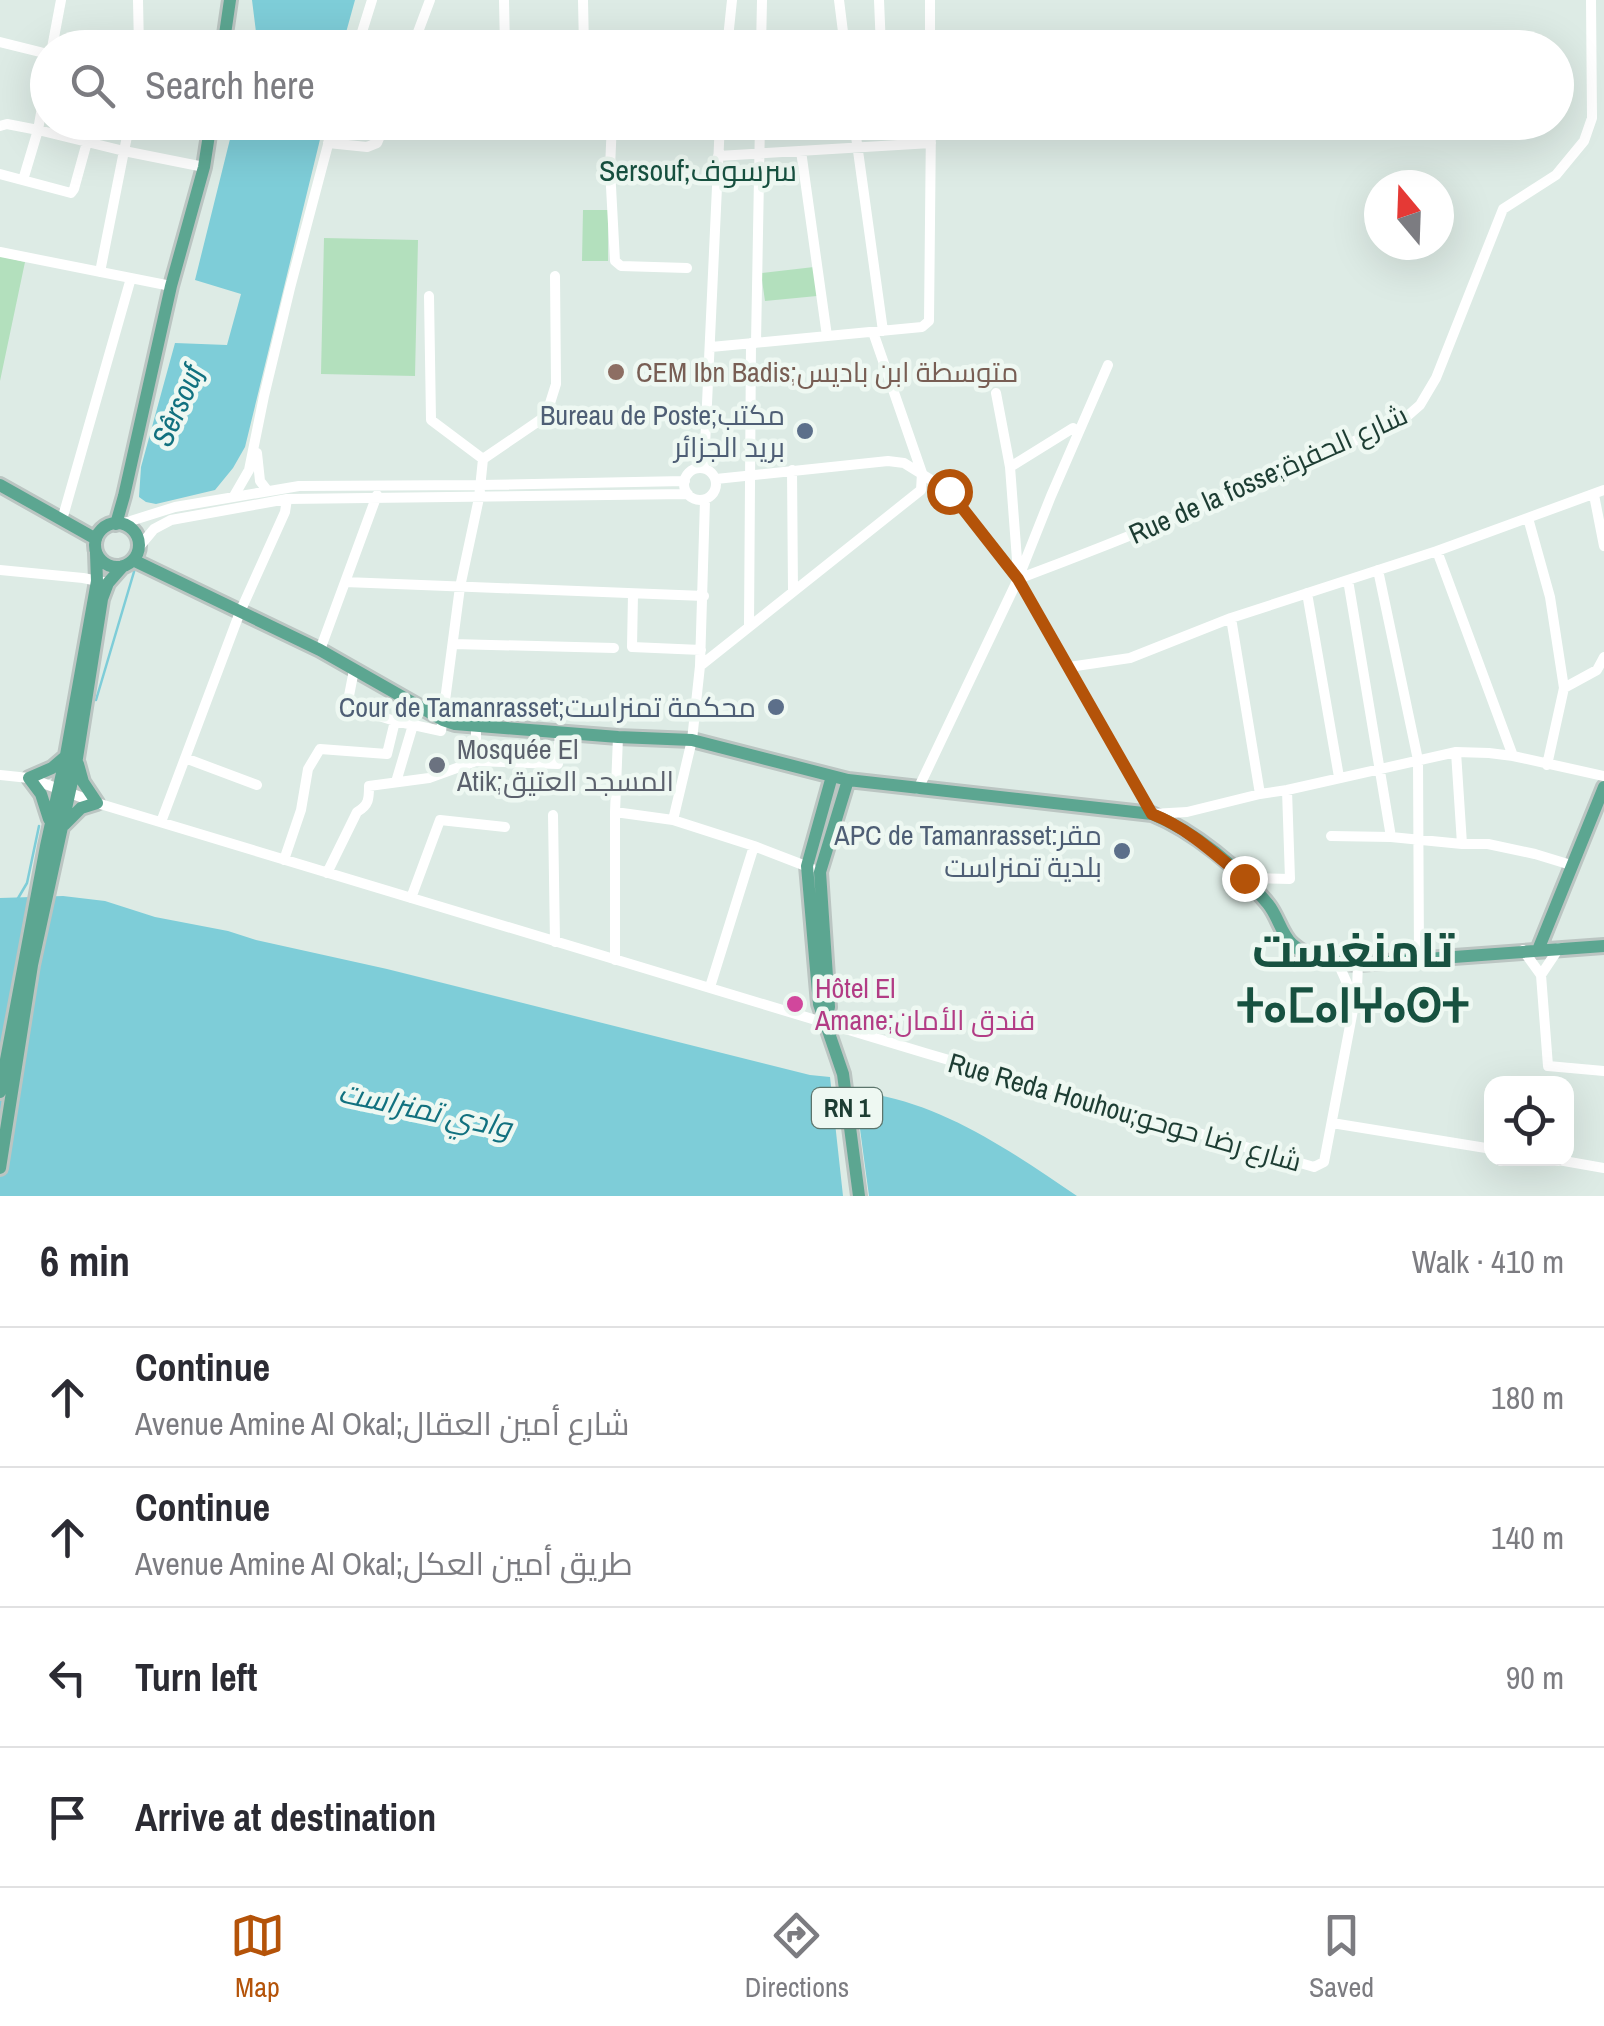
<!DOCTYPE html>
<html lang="en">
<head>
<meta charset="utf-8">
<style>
	body { margin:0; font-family:"Archivo Narrow",Cairo,"Noto Sans Tifinagh",sans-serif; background:#f7f7f7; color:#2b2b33 }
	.controls { position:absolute; right:30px; bottom:30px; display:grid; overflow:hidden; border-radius:20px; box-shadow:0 10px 40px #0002 }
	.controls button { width:90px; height:90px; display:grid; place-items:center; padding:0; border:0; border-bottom:2px solid #e1e1e2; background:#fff; color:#2b2b33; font:50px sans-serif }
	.compass { position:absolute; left:1364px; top:170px; width:90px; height:90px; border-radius:50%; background:#fff; box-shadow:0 10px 40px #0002; rotate:341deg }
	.stop { position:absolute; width:30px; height:30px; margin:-22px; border:8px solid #b45309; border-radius:50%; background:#fff }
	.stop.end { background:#b45309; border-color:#fff; box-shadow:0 2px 10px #0008 }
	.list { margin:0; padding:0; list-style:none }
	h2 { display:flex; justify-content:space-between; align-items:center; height:130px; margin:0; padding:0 40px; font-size:42px }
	h2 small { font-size:32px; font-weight:400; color:#7c7c81 }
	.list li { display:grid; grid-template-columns:65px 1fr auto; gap:30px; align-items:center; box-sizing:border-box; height:140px; padding:0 40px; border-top:2px solid #e1e1e2 }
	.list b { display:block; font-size:38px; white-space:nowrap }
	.list p { margin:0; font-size:32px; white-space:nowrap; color:#7c7c81 }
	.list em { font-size:32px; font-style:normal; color:#7c7c81 }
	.icon { flex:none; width:55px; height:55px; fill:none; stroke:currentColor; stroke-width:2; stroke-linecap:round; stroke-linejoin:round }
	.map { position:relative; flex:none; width:1604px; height:1196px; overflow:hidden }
	.search { position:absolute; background:#fff; box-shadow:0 10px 40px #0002; left:30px; right:30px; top:30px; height:110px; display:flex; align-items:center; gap:25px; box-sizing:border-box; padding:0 35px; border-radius:55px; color:#7c7c81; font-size:38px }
	.sheet { height:690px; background:#fff }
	nav { display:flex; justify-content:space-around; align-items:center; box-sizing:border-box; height:140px; border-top:2px solid #e1e1e2; background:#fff; font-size:28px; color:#7c7c81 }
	nav a { display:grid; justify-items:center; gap:5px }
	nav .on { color:#b45309 }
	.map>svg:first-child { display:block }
	.green { fill:#b3e0bd }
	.water { fill:#7ecdd8 }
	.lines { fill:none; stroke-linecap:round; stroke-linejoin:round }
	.stream { stroke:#7ecdd8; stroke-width:2.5 }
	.major-casing { stroke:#bbc5c2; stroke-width:18 }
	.minor { stroke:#fff; stroke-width:10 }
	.major { stroke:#5ca691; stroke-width:12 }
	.route { stroke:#b45309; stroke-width:12 }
	.education-dot { fill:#8d6e63; stroke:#eef8f2; stroke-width:4 }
	.service-dot { fill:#5c6f8a; stroke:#eef8f2; stroke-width:4 }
	.worship-dot { fill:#6b7280; stroke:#eef8f2; stroke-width:4 }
	.hotel-dot { fill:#d1479c; stroke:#eef8f2; stroke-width:4 }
	.labels { text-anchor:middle; stroke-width:9; stroke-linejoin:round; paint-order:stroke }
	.shield { fill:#eef8f2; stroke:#5c756c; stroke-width:2.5 }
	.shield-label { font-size:25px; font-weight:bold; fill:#1d3d33 }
	.education-label { font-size:28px; fill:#785e54; stroke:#eef8f2; text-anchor:start }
	.service-label { font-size:28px; fill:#4e5e75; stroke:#eef8f2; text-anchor:end }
	.street-label { font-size:28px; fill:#1d3d33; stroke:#eef8f2 }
	.worship-label { font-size:28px; fill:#5b616d; stroke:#eef8f2; text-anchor:start }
	.hotel-label { font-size:28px; fill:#b23c85; stroke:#eef8f2; text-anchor:start }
	.neighbourhood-label { font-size:30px; fill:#175140; stroke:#eef8f2 }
	.water-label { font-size:30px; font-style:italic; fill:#11717f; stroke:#eef8f2 }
	.town-label { font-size:48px; font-weight:bold; fill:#175140; stroke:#eef8f2 }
</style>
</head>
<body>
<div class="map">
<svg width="1604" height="1196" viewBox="0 0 1604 1196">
	<rect width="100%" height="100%" fill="#ddebe5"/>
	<!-- green -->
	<path class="green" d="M583,210H608V261H582Z
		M324,238L418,240L415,376L321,374Z
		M0,256L25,262L0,381Z
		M814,267L817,296L765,301L761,273Z"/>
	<!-- water -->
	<path class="water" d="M252,0H355L342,47H246V43L256,32Z
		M234,123H324L245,447L233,468L215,490L156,504L146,502L139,497L141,467L175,343L227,345L241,294L195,280Z
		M63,896L105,901L155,917L228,931L256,940L387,969L810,1075L830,1077L843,1196H0V898Z
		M877,1095C949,1108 1017,1155 1077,1196H869L856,1099Z"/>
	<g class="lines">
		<!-- stream -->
		<path class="stream" d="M96,700L136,565
			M17,900L27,883L39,826"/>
		<!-- major casing -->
		<g class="major-casing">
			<path id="major" d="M223,48L230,0
				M0,485L96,539
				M95 545a22 22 0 1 1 44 0a22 22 0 1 1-44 0Z
				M116,524L124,496L171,286L204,167L211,122
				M133,560L320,650L443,720L455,724L618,737L692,740L848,780L1152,814C1194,831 1240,869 1268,904C1278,916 1281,934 1292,944C1309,960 1336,963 1358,964L1604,946
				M832,776L807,866L819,1004L843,1074L859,1196
				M49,819L41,794L29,778L52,768L66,756
				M64,825L81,808L97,803L83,782L78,764
				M1538,950L1604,787
				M825,1022L829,1007L820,872L848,780
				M0,1092L46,846L66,755L97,581L96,553
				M0,1168L32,965L77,758L102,599L108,583L123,566"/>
		</g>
		<!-- minor -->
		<path class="minor" d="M138,0L139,48
			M504,0L505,48
			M583,0L584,48
			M839,0L845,48
			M879,0L881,48
			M930,0V48
			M0,42L48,54
			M52,48L61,0
			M357,48L372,0
			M412,48L430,0
			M727,48L732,0
			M761,48L762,0
			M48,73L38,130L124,151L130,122
			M612,122L610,168L615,261L621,266L687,268
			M854,122L883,331
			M0,126L7,124L38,130L23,180
			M328,143L367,147L377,143L386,122
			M801,151L827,336
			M718,156L931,143
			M0,174L71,193L74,189L87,142
			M0,252L171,286
			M100,272L124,151L204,167
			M429,296L431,420L483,459
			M756,343L760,122
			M711,347L922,327L929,321L931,122
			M996,393L1010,467L1018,573
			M257,453L260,481L267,490
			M483,459L546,416L556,384L555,276
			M1010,467L1073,428L1078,432
			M704,468L720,122
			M684 484a16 16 0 1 1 32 0a16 16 0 1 1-32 0Z
			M792,470L793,591
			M716,479L888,461L904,463L949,491L1018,579L1152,814L1187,812L1260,794L1287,790L1456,752L1489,753L1513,756L1604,776
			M1594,495L1604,546
			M234,496L249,470L264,396L290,288L334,122
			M705,500L700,666L692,740L673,820L754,846L811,868
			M1528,518L1550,597L1564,688
			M62,520L131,278
			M121,524L175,507L299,486L480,485L685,481
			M139,547L154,529L171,520L287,499L688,494
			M1437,551L1513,756
			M0,570L83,578L103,582
			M1378,570L1418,760L1419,959
			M1018,579C1149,530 1277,476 1404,419L1420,405L1436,378L1503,209L1556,175L1584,141L1592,118L1591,0
			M1348,580L1391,837
			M345,582L704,596
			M1307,593L1339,777
			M633,594L632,647L701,650
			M1231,618L1260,794
			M749,626L751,343
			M453,644L614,648
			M320,650L377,495
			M700,666L921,490L922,473L873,332
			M1069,667L1130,658L1231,618L1437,551L1604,490
			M354,670L347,706L395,721L441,731L460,587L479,498L483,459
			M618,737L615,812L673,820
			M1456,752L1462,844
			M185,758L257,785
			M476,761L558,764L560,732
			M1547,765L1564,688L1597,670L1604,657
			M0,775L29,778L97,803L925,1053L1314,1167L1324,1162L1357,989L1358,964
			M396,782L413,725
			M918,789L1018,579L1051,496L1108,365
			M553,815L555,942
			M161,822L240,612L285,512L287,499
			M1331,836L1391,837L1462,844H1488L1535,854L1571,865
			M284,860L301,810L308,769L320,749L387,754L395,721
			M327,873L357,812C369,805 369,799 369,786L429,778L476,761V726
			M1244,878L1290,879L1287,790
			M411,898L440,820L505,827
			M1559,948L1541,975L1548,1066L1604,1071
			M1523,950L1541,975
			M615,960V812
			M1338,963L1354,999
			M710,987L754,846
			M1332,1123L1492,1149
			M1547,1158L1604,1168"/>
		<!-- major -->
		<use href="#major" class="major"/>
	</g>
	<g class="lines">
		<!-- route -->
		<path class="route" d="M949,491L1018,579L1152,814C1188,828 1215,854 1244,878"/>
	</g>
	<!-- markers -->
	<circle class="education-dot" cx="616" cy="372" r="10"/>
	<g class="service-dot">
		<circle cx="805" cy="431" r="10"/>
		<circle cx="776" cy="707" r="10"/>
		<circle cx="1122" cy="851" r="10"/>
	</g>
	<circle class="worship-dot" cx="437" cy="765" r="10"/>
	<circle class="hotel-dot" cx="795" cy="1004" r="10"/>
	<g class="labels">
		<!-- shield labels -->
		<rect class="shield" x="812" y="1088" width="70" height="40" rx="8"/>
		<g class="shield-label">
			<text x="847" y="1117">RN 1</text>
		</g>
		<!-- education labels -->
		<g class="education-label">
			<text x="636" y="382">CEM Ibn Badis;متوسطة ابن باديس</text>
		</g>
		<!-- service labels -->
		<g class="service-label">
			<text x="785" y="425">Bureau de Poste;مكتب<tspan x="785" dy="32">بريد الجزائر</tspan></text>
			<text x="756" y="717">Cour de Tamanrasset;محكمة تمنراست</text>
			<text x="1102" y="845">APC de Tamanrasset;مقر<tspan x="1102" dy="32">بلدية تمنراست</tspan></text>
		</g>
		<!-- street labels -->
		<g class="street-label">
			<text transform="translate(1268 474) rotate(-24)" y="10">Rue de la fosse;شارع الحفرة</text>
			<text transform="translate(1125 1112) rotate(16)" y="10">Rue Reda Houhou;شارع رضا حوحو</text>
		</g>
		<!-- worship labels -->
		<g class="worship-label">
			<text x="457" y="759">Mosquée El<tspan x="457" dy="32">Atik;المسجد العتيق</tspan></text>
		</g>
		<!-- hotel labels -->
		<g class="hotel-label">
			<text x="815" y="998">Hôtel El<tspan x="815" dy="32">Amane;فندق الأمان</tspan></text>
		</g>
		<!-- neighbourhood labels -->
		<g class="neighbourhood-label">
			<text x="698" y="181">Sersouf;سرسوف</text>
		</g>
		<!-- water labels -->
		<g class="water-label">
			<text transform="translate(178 406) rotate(-66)" y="10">Sêrsouf</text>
			<text transform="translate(425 1110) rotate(12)" y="10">وادي تمنراست</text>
		</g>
		<!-- town labels -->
		<g class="town-label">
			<text x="1353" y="967">تامنغست<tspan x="1353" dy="55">ⵜⴰⵎⴰⵏⵖⴰⵙⵜ</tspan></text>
		</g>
	</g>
</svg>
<div class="controls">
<button><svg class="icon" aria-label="locate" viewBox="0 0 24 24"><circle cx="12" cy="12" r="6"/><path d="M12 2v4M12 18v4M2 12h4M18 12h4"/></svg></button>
</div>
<svg class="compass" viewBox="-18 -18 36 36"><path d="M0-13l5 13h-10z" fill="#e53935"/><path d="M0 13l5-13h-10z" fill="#7c7c81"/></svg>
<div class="stop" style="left:949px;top:491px"></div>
<div class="stop end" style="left:1244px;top:878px"></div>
<div class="search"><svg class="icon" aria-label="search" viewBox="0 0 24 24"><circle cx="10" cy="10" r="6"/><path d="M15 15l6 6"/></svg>Search here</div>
</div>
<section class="sheet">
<h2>6 min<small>Walk · 410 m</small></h2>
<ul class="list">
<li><svg class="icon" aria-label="ahead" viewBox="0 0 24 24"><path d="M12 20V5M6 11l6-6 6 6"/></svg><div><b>Continue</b><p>Avenue Amine Al Okal;شارع أمين العقال</p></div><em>180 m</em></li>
<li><svg class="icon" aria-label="ahead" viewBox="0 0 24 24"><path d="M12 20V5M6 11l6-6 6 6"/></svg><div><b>Continue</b><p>Avenue Amine Al Okal;طريق أمين العكل</p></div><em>140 m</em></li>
<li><svg class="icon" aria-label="left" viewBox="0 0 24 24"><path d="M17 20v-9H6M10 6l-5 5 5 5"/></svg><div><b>Turn left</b></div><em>90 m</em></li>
<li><svg class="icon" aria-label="arrive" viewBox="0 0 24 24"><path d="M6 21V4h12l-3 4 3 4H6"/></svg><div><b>Arrive at destination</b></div></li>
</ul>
</section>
<nav>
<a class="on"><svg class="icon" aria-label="map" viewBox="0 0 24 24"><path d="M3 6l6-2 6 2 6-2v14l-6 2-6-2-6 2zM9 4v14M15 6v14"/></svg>Map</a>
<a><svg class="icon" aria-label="directions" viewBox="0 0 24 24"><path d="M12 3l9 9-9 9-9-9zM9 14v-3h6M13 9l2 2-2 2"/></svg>Directions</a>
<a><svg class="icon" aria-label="saved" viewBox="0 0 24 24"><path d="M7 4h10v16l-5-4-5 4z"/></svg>Saved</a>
</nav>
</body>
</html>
